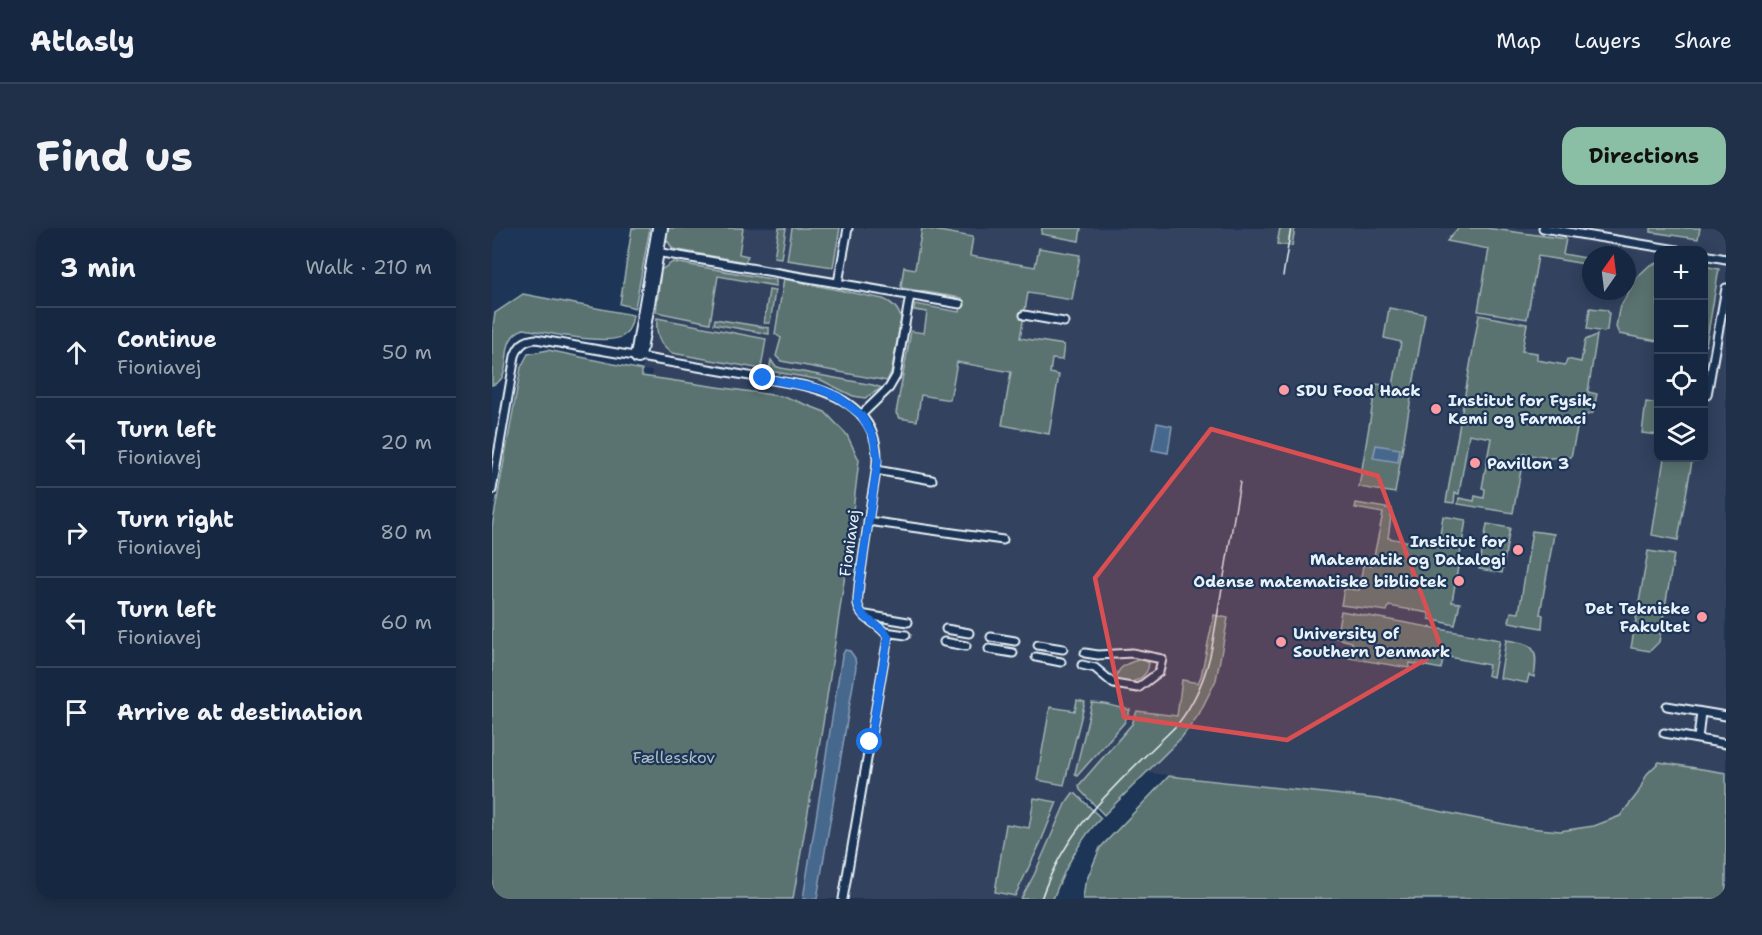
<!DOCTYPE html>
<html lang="en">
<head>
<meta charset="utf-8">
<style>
	body { margin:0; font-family:"Shantell Sans",sans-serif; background:#1f3048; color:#f1f3f6 }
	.controls { position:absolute; right:18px; top:18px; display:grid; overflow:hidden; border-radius:12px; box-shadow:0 3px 15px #0003 }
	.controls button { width:54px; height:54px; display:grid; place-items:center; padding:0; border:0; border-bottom:2px solid #35445a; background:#162841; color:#f1f3f6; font:30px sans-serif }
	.compass { position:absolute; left:1090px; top:18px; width:54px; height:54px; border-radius:50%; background:#162841; box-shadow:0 3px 15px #0003; rotate:14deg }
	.stop { position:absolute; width:18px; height:18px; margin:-14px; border:4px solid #1a73e8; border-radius:50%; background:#fff }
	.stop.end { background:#1a73e8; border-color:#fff; box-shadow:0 2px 6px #0008 }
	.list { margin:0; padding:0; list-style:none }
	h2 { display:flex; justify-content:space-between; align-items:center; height:78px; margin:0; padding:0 24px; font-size:26px }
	h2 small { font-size:20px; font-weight:400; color:#9ea6b1 }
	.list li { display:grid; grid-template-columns:39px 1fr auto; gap:18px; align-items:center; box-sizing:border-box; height:90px; padding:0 24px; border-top:2px solid #35445a }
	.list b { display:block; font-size:22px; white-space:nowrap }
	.list p { margin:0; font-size:20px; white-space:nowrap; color:#9ea6b1 }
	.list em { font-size:20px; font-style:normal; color:#9ea6b1 }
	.icon { flex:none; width:33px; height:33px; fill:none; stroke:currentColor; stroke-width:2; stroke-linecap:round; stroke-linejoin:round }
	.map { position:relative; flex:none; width:1234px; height:671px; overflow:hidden; border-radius:18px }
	header { display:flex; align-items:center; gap:36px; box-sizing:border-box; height:84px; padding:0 30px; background:#162841; border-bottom:2px solid #35445a }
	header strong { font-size:28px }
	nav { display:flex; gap:33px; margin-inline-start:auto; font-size:21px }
	.intro { display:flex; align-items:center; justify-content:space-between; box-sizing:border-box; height:144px; padding:0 36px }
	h1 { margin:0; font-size:42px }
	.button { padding:15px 27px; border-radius:18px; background:#8abfa5; color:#111; font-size:21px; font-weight:700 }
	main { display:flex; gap:36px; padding:0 36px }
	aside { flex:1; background:#162841; border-radius:18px; box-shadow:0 3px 15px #0003 }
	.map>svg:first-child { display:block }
	.built { fill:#32425e; fill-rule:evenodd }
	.green { fill:#5a736f; stroke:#a1b2b4; stroke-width:1.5 }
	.water { fill:#47678d; stroke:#879eb8; stroke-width:1.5 }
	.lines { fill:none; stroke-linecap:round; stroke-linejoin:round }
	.service-casing { stroke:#e8f1f8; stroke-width:11 }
	.minor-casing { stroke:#e8f1f8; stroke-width:18 }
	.service { stroke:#1d3557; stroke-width:7 }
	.minor { stroke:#1d3557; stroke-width:14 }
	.tram { stroke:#e8f1f8; stroke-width:1.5 }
	.route { stroke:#1a73e8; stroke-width:8 }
	.marked { fill:#da5052; fill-opacity:0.2; stroke:#da5052; stroke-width:4.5; stroke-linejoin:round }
	.poi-dot { fill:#ff9aa2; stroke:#1d3557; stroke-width:2 }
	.labels { text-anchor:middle; stroke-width:4.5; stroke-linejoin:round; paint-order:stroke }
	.poi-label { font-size:16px; font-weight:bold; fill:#e8f1f8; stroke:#1d3557; text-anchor:start }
	.street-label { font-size:16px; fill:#e8f1f8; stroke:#1d3557 }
	.park-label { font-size:16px; fill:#afbfc1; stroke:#1d3557 }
</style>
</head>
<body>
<header>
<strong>Atlasly</strong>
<nav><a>Map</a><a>Layers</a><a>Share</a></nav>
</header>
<div class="intro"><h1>Find us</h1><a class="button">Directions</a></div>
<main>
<aside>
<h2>3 min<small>Walk · 210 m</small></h2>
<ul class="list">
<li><svg class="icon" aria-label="ahead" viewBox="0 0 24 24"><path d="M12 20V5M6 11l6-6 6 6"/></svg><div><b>Continue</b><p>Fioniavej</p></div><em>50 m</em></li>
<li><svg class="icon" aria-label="left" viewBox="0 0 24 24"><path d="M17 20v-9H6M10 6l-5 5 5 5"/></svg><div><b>Turn left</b><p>Fioniavej</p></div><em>20 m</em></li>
<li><svg class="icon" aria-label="right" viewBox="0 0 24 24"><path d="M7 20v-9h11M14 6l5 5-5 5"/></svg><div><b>Turn right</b><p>Fioniavej</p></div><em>80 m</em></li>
<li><svg class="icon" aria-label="left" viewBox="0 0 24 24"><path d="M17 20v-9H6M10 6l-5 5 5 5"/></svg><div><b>Turn left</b><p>Fioniavej</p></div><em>60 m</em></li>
<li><svg class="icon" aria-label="arrive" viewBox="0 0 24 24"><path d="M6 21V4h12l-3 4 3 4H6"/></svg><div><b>Arrive at destination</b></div></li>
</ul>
</aside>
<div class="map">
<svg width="1234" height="671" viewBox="0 0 1234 671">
	<rect width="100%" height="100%" fill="#1d3557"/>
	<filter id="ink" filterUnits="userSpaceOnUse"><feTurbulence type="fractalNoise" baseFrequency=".0167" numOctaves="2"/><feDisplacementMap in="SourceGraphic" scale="12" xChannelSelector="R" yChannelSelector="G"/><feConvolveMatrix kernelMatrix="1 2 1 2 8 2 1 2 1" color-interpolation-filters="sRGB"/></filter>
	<g filter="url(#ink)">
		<!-- built -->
		<path class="built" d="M175,0H1234V545L1167,534L1155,546L1146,565L1128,588L1102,598L1068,603L1027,599L886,571L613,540L546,647L541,671H301L331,496L355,333L367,232L294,169L160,149V143L150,142ZM1166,22H1212V230H1166ZM1099,27H1135V63H1099Z"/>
		<!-- green -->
		<path class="green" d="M140,0H158L143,80L128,76Z
			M175,0H251L247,26L256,28L253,34L181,21L173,9Z
			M287,0H294L289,30L282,29Z
			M300,0H348L341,39L295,32Z
			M430,0L481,9L478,28L543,39L547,20L588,27L580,72L536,65L528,110L572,117L570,132L560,131L558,145L567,147L557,206L510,197L519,144L465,134L458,172L429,167L425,193L407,190L404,185L419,103L432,105L435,84L422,82L423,76L467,84L470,70L410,60L409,58L412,39L423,41Z
			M550,0H589L587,13L549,6Z
			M788,0H803L800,18L785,16Z
			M966,0H994L1074,11L1071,26L1099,31V37L1046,28L1035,91L986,83L997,21L955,13Z
			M1159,0H1208L1206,11L1159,4Z
			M181,34L284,52V58L226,48L218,95L164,84L169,42Z
			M1166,35V113L1127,106L1124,99L1127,81L1145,49L1158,37Z
			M1212,38L1227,41L1214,117L1212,119Z
			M292,51L391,71C401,75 407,81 409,91L400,142L395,153L289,133L284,128L289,110L283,106Z
			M277,62L283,63L278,95H272Z
			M31,66L141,87C140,95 138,103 131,108C116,118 51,104 32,101C3,110 25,150 0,157V105L3,85Z
			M897,80L933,86L903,265L867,259L884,156L901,158L909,114L892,110Z
			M1098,80L1115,82L1117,85L1115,102L1112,104L1095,101Z
			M987,87L1035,96L1030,123L1045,125V132L1073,137L1075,131L1089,134L1093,112L1105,107L1096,164L1105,166L1101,185L1095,187L1088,186L1079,229L1058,230L1057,233L1052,232L1053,229L1032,226L1021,285L966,276L967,270L982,273L983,268L992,270L993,261L990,260L999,210L977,206L967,266L963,265L962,275L954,274Z
			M165,90L274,111L269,141L180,125C166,117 164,106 165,90Z
			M223,91L277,100V106L222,96Z
			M56,122L150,142V148L294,169L333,184L355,207L367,232L355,333L331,496L301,671H0V299L29,139L36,126Z
			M279,132L283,138L289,140L381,157L390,160L373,170L361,168L329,152L277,143Z
			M1154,174L1166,176V207L1150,205Z
			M1172,230H1195V232L1200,233L1186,312L1160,307Z
			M864,275L900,281L896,310L946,319L951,288L974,292L960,374L968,375L963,397L937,391V385L897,378L895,383L849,377L852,361L867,362L871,337L880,338L891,285L863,280Z
			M995,296L1018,300L1010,345L987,341Z
			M1040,303L1062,306L1048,386L1051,387L1050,400L1017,394L1019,384L1027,385Z
			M1156,323L1182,327L1167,414L1158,423L1139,420Z
			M849,383L1008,412L1001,449L995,447L997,437L952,428L949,441L918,435L917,440L857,430L860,414L844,410Z
			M722,387L736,390L724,452L707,486L690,509L612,587L588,562L587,557L640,496L645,483L685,488L690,452L706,455L709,448Z
			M1014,412C1042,416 1047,419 1042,449L1037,447L1035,455L1008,450Z
			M646,432H652L657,435C656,450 639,459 625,452C623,440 635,435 646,432Z
			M585,472L593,474L572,557L545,552L558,479L583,483Z
			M600,475L613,476L638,482L632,495L585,548L583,545Z
			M1167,534L1234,545V671H591L593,656L608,620L677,548L886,571L1027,599L1068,603L1102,598L1128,588L1146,565L1155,546Z
			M581,565L584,566L609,590C587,612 572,642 561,671H529L542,647L573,576Z
			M542,570L565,574L548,616L523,668L503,664L514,596L537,600Z"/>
		<!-- water -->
		<path class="water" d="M665,195L680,198L676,225L660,222Z
			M884,217L908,221L906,234L881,230Z
			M353,422L358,423L363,430L364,439L325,671H311L350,428Z"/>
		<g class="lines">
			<!-- service casing -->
			<g class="service-casing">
				<path id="service" d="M1051,0L1185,22
					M164,24L468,76
					M1212,27L1234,31
					M346,55L356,0
					M532,87L572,94
					M1215,167L1234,60
					M369,187L397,160L404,148L418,67
					M384,242L440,252
					M0,262L23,128C27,117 32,112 44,111L309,157C347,165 385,185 385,230C385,244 381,260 379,275C375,302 371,330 367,357C367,363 365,371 366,377C369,392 389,396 396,409L351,671
					M376,293L511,312
					M374,387L416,394
					M454,401L477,405
					M393,404L414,407
					M499,409L523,413
					M452,414L474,418
					M546,417L571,421
					M497,421L521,425
					M544,429L569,434
					M590,437L603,440L622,456L646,460L667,444L670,431L640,425L606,427L593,425
					M1175,478L1234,488
					M1172,505L1234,516
					M1206,511L1209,484"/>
			</g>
			<!-- minor casing -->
			<g class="minor-casing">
				<path id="minor" d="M146,128L168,0"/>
			</g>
			<!-- service -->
			<use href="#service" class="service"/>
			<!-- minor -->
			<use href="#minor" class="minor"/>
			<!-- tram -->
			<path class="tram" d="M791,48L799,0
				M549,671C575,596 630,551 685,497C704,473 714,449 720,419L748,254"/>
		</g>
	</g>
	<g class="lines" filter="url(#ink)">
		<!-- route -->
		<path class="route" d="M271,150L328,161L346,169L369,187L381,208L386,231L367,357C367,363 365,371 366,377C369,392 389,396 396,409L378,514"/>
	</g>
	<!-- marked area -->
	<path class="marked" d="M719,201L886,248L950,422L795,512L632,489L603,350Z"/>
	<!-- markers -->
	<g class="poi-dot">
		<circle cx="792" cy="162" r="6"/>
		<circle cx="944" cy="181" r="6"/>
		<circle cx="983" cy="235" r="6"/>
		<circle cx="1026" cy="322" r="6"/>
		<circle cx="967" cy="353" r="6"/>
		<circle cx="1210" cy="389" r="6"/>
		<circle cx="789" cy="414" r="6"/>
	</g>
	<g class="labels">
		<!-- poi labels -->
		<g class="poi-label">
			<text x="804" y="168">SDU Food Hack</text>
			<text x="956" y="178">Institut for Fysik,<tspan x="956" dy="18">Kemi og Farmaci</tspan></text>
			<text x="995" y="241">Pavillon 3</text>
			<text x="1014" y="319" text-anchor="end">Institut for<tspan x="1014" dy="18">Matematik og Datalogi</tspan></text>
			<text x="955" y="359" text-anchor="end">Odense matematiske bibliotek</text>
			<text x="1198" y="386" text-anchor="end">Det Tekniske<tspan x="1198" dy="18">Fakultet</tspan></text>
			<text x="801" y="411">University of<tspan x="801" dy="18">Southern Denmark</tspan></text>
		</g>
		<!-- street labels -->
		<g class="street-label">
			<text transform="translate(357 315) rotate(-82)" y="6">Fioniavej</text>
		</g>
		<!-- park labels -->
		<g class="park-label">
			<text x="182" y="535">Fællesskov</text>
		</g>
	</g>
</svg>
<div class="controls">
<button>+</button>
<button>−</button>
<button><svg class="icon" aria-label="locate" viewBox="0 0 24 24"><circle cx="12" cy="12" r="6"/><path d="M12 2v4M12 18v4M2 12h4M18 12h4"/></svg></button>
<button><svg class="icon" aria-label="layers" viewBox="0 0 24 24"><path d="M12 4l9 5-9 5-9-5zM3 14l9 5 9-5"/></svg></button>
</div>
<svg class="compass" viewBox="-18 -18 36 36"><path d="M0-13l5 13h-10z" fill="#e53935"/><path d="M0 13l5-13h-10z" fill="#9ea6b1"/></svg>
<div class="stop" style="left:378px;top:514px"></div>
<div class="stop end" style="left:271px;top:150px"></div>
</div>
</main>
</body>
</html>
